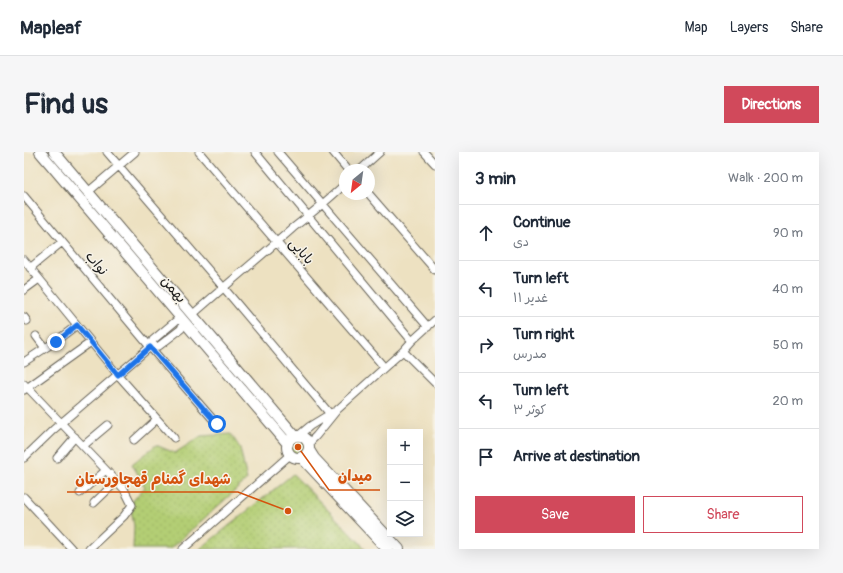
<!DOCTYPE html>
<html lang="en">
<head>
<meta charset="utf-8">
<style>
	body { margin:0; font-family:Pangolin,"Playpen Sans Arabic",sans-serif; background:#f6f6f7; color:#1f2937 }
	.controls { position:absolute; right:12px; bottom:12px; display:grid; overflow:hidden; border-radius:0px; box-shadow:0 4px 16px #0002 }
	.controls button { width:36px; height:36px; display:grid; place-items:center; padding:0; border:0; border-bottom:1px solid #e0e1e3; background:#fff; color:#1f2937; font:20px sans-serif }
	.compass { position:absolute; left:315px; top:12px; width:36px; height:36px; border-radius:50%; background:#fff; box-shadow:0 4px 16px #0002; rotate:209deg }
	.stop { position:absolute; width:12px; height:12px; margin:-9px; border:3px solid #1a73e8; border-radius:50%; background:#fff }
	.stop.end { background:#1a73e8; border-color:#fff; box-shadow:0 1px 4px #0008 }
	.list { margin:0; padding:0; list-style:none }
	h2 { display:flex; justify-content:space-between; align-items:center; height:52px; margin:0; padding:0 16px; font-size:17px }
	h2 small { font-size:13px; font-weight:400; color:#747a83 }
	.list li { display:grid; grid-template-columns:26px 1fr auto; gap:12px; align-items:center; box-sizing:border-box; height:56px; padding:0 16px; border-top:1px solid #e0e1e3 }
	.list b { display:block; font-size:15px; white-space:nowrap }
	.list p { margin:0; font-size:13px; white-space:nowrap; color:#747a83 }
	.list em { font-size:13px; font-style:normal; color:#747a83 }
	.actions { display:flex; gap:8px; padding:12px 16px }
	.actions a { flex:1; padding:9px 0; border:1px solid #d1495b; border-radius:0px; text-align:center; font-size:14px; color:#d1495b }
	.actions .main { background:#d1495b; color:#fff }
	.icon { flex:none; width:22px; height:22px; fill:none; stroke:currentColor; stroke-width:2; stroke-linecap:round; stroke-linejoin:round }
	.map { position:relative; flex:none; width:411px; height:397px; overflow:hidden; border-radius:0px }
	header { display:flex; align-items:center; gap:24px; box-sizing:border-box; height:56px; padding:0 20px; background:#fff; border-bottom:1px solid #e0e1e3 }
	header strong { font-size:19px }
	nav { display:flex; gap:22px; margin-inline-start:auto; font-size:14px }
	.intro { display:flex; align-items:center; justify-content:space-between; box-sizing:border-box; height:96px; padding:0 24px }
	h1 { margin:0; font-size:28px }
	.button { padding:10px 18px; border-radius:0px; background:#d1495b; color:#fff; font-size:14px; font-weight:700 }
	main { display:flex; gap:24px; padding:0 24px }
	aside { flex:1; background:#fff; border-radius:0px; box-shadow:0 4px 16px #0002 }
	.map>svg:first-child { display:block }
	.grass { fill:url(#grass-dots); stroke:#687548 }
	.lines { fill:none; stroke-linecap:round; stroke-linejoin:round }
	.street-casing { stroke:#656156; stroke-width:9 }
	.secondary-casing { stroke:#656156; stroke-width:12 }
	.street { stroke:#fff; stroke-width:7 }
	.secondary { stroke:#fff; stroke-width:10 }
	.route { stroke:#1a73e8; stroke-width:5 }
	.labels { text-anchor:middle; stroke-width:3; stroke-linejoin:round; paint-order:stroke }
	.street-label { font-size:14px; fill:#1c1c1c; stroke:#f7f3e8 }
	.leader { fill:none; stroke:#d4530e; stroke-width:1.5 }
	.callout-dot { fill:#d4530e; stroke:#f7f3e8; stroke-width:1.5 }
	.callout-label { font-size:15px; text-anchor:middle; font-weight:bold; fill:#d4530e; stroke:#f7f3e8; stroke-width:3; stroke-linejoin:round; paint-order:stroke }
</style>
</head>
<body>
<header>
<strong>Mapleaf</strong>
<nav><a>Map</a><a>Layers</a><a>Share</a></nav>
</header>
<div class="intro"><h1>Find us</h1><a class="button">Directions</a></div>
<main>
<div class="map">
<svg width="411" height="397" viewBox="0 0 411 397">
	<defs>
		<pattern id="grass-dots" width="8" height="8" patternUnits="userSpaceOnUse"><rect width="8" height="8" fill="#b3ce74"/><path d="M2 2h.1M6 6h.1" fill="none" stroke="#99b064" stroke-width="1.8" stroke-linecap="round"/></pattern>
	</defs>
	<rect width="100%" height="100%" fill="#f7f3e8"/>
	<filter id="ink" filterUnits="userSpaceOnUse"><feTurbulence type="fractalNoise" baseFrequency=".025" numOctaves="2"/><feDisplacementMap in="SourceGraphic" scale="8" xChannelSelector="R" yChannelSelector="G"/><feConvolveMatrix kernelMatrix="1 2 1 2 8 2 1 2 1" color-interpolation-filters="sRGB"/></filter>
	<filter id="wash" filterUnits="userSpaceOnUse"><feTurbulence type="fractalNoise" baseFrequency=".012" numOctaves="4" result="noise"/><feDisplacementMap in="SourceGraphic" scale="16" xChannelSelector="R" yChannelSelector="G"/><feGaussianBlur stdDeviation="0.9" result="paint"/><feColorMatrix in="noise" values="0 0 0 0 0 0 0 0 0 0 0 0 0 0 0 0 0 1.4 0 .05"/><feComposite in="paint" operator="in"/></filter>
	<g filter="url(#wash)">
		<rect width="100%" height="100%" fill="#ede1c1"/>
		<!-- grass -->
		<path class="grass" d="M207,282L216,296L223,328L146,397H109L110,374L106,352L121,335L108,312L132,293L151,301L177,284Z
			M265 295a9 9 0 1 1 18 0a9 9 0 1 1-18 0Z
			M269,322L342,397H176Z"/>
	</g>
	<g filter="url(#ink)">
		<g class="lines">
			<!-- street casing -->
			<g class="street-casing">
				<path id="street" d="M83,0L199,135L306,262
					M175,0L360,215
					M231,0L388,189
					M254,0L404,175
					M309,0L324,18
					M400,0L411,12
					M336,18L356,0
					M64,40L111,0
					M345,42L411,118
					M0,44L126,195L193,272
					M0,108L94,223L150,286
					M6,116L38,90
					M0,138L15,127
					M168,163C202,133 236,105 269,76C287,62 304,48 321,32
					M0,165L3,169
					M153,168L160,170L157,177L135,194L126,195L129,188Z
					M12,184L21,196
					M379,199L411,231
					M0,210L32,189L53,173
					M0,232L100,337L108,353L100,364L65,397
					M0,238L67,190
					M274,284L286,274L309,260
					M110,288L133,267
					M285,291L292,284L313,258L379,199L388,189L411,168
					M59,294L84,273
					M0,306L29,278L126,195
					M33,306L51,285
					M56,341L82,318
					M0,345L48,397
					M70,351L93,329
					M159,397L267,302"/>
			</g>
			<!-- secondary casing -->
			<g class="secondary-casing">
				<path id="secondary" d="M16,0L264,292
					M30,0L199,199L271,284
					M263 295a11 11 0 1 1 22 0a11 11 0 1 1-22 0Z
					M285,298L290,306L375,397
					M277,305L363,397"/>
			</g>
			<!-- street -->
			<use href="#street" class="street"/>
			<!-- secondary -->
			<use href="#secondary" class="secondary"/>
		</g>
	</g>
	<g class="lines" filter="url(#ink)">
		<!-- route -->
		<path class="route" d="M32,190L53,173L94,223L126,195L193,272"/>
	</g>
	<g class="labels">
		<!-- street labels -->
		<g class="street-label">
			<text transform="translate(278 99) rotate(49)" y="5">بابایی</text>
			<text transform="translate(73 111) rotate(50)" y="5">نواب</text>
			<text transform="translate(150 137) rotate(50)" y="5">بهمن</text>
		</g>
	</g>
	<!-- callouts -->
	<path class="leader" d="M274 295L305 338H356M264 359L214 340H43"/>
	<g class="callout-dot">
		<circle cx="274" cy="295" r="4"/>
		<circle cx="264" cy="359" r="4"/>
	</g>
	<g class="callout-label">
		<text x="331" y="329">میدان</text>
		<text x="129" y="332">شهدای گمنام قهجاورستان</text>
	</g>
</svg>
<div class="controls">
<button>+</button>
<button>−</button>
<button><svg class="icon" aria-label="layers" viewBox="0 0 24 24"><path d="M12 4l9 5-9 5-9-5zM3 14l9 5 9-5"/></svg></button>
</div>
<svg class="compass" viewBox="-18 -18 36 36"><path d="M0-13l5 13h-10z" fill="#e53935"/><path d="M0 13l5-13h-10z" fill="#747a83"/></svg>
<div class="stop" style="left:193px;top:272px"></div>
<div class="stop end" style="left:32px;top:190px"></div>
</div>
<aside>
<h2>3 min<small>Walk · 200 m</small></h2>
<ul class="list">
<li><svg class="icon" aria-label="ahead" viewBox="0 0 24 24"><path d="M12 20V5M6 11l6-6 6 6"/></svg><div><b>Continue</b><p>دی</p></div><em>90 m</em></li>
<li><svg class="icon" aria-label="left" viewBox="0 0 24 24"><path d="M17 20v-9H6M10 6l-5 5 5 5"/></svg><div><b>Turn left</b><p>غدیر ۱۱</p></div><em>40 m</em></li>
<li><svg class="icon" aria-label="right" viewBox="0 0 24 24"><path d="M7 20v-9h11M14 6l5 5-5 5"/></svg><div><b>Turn right</b><p>مدرس</p></div><em>50 m</em></li>
<li><svg class="icon" aria-label="left" viewBox="0 0 24 24"><path d="M17 20v-9H6M10 6l-5 5 5 5"/></svg><div><b>Turn left</b><p>کوثر ۳</p></div><em>20 m</em></li>
<li><svg class="icon" aria-label="arrive" viewBox="0 0 24 24"><path d="M6 21V4h12l-3 4 3 4H6"/></svg><div><b>Arrive at destination</b></div></li>
</ul>
<div class="actions"><a class="main">Save</a><a>Share</a></div>
</aside>
</main>
</body>
</html>
